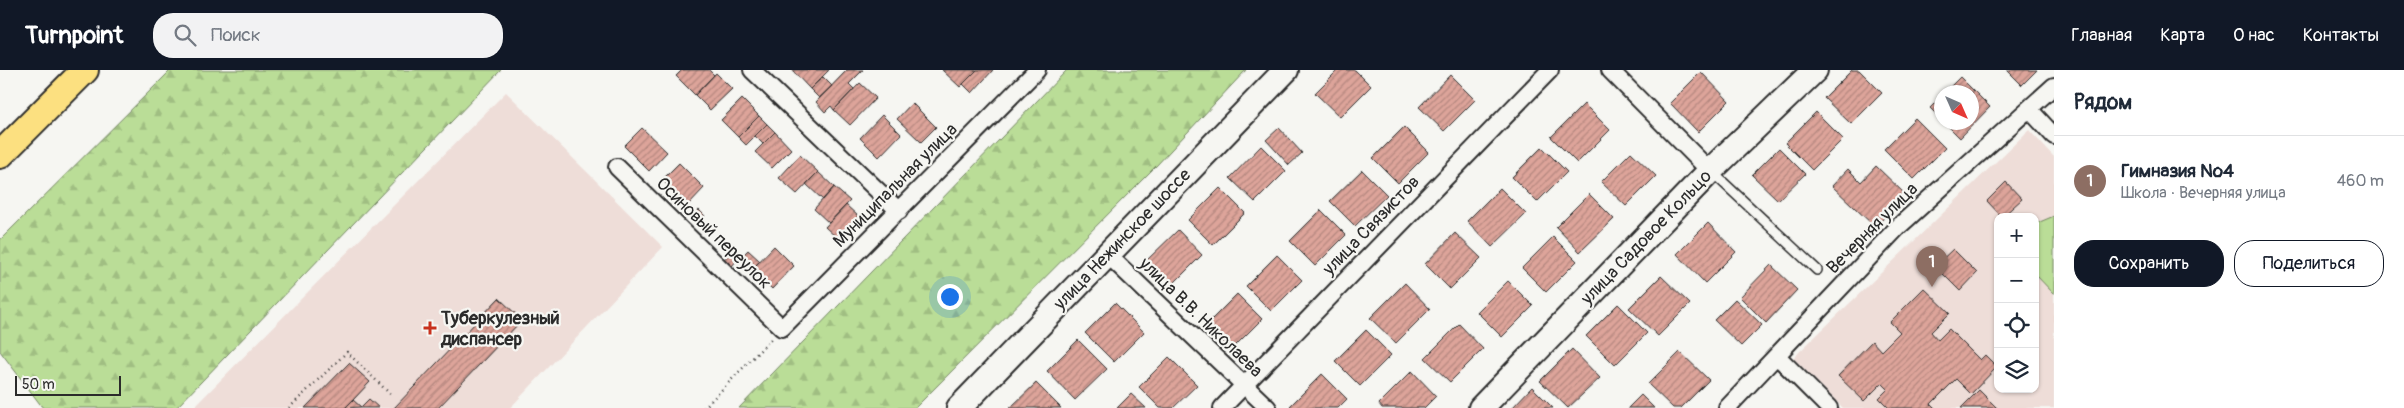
<!DOCTYPE html>
<html lang="ru">
<head>
<meta charset="utf-8">
<style>
	body { margin:0; font-family:Pangolin,sans-serif; background:#f2f2f3; color:#1f2937 }
	.controls { position:absolute; right:15px; bottom:15px; display:grid; overflow:hidden; border-radius:10px; box-shadow:0 1px 4px #0004 }
	.controls button { width:45px; height:45px; display:grid; place-items:center; padding:0; border:0; border-bottom:1px solid #e0e1e3; background:#fff; color:#1f2937; font:25px sans-serif }
	.compass { position:absolute; left:1934px; top:15px; width:45px; height:45px; border-radius:50%; background:#fff; box-shadow:0 1px 4px #0004; rotate:135deg }
	.scale { position:absolute; left:15px; bottom:12px; width:106px; box-sizing:border-box; padding-left:5px; border:2px solid #2b2b2b; border-top:0; font-size:14px; line-height:18px; white-space:nowrap; color:#2b2b2b; -webkit-text-stroke:4px #f6f6f2; paint-order:stroke }
	.you { position:absolute; left:949px; top:226px; width:18px; height:18px; margin:-12px; border:4px solid #fff; border-radius:50%; background:#1a73e8; box-shadow:0 0 0 8px #1a73e833 }
	.badge { display:grid; place-items:center; width:32px; height:32px; border-radius:50%; background:#111827; color:#fff; font-size:16px; font-weight:700 }
	.pin { position:absolute; translate:-50% -41px; filter:drop-shadow(0 1px 2px #0008) }
	.pin::after { content:''; position:absolute; top:26px; width:18px; height:15px; background:inherit; clip-path:polygon(0 0,100% 0,50% 100%) }
	.list { margin:0; padding:0; list-style:none }
	h2 { display:flex; justify-content:space-between; align-items:center; height:65px; margin:0; padding:0 20px; font-size:21px }
	h2 small { font-size:16px; font-weight:400; color:#747a83 }
	.list li { display:grid; grid-template-columns:32px 1fr auto; gap:15px; align-items:center; box-sizing:border-box; height:90px; padding:0 20px; border-top:1px solid #e0e1e3 }
	.list b { display:block; font-size:19px; white-space:nowrap }
	.list p { margin:0; font-size:16px; white-space:nowrap; color:#747a83 }
	.list em { font-size:16px; font-style:normal; color:#747a83 }
	.actions { display:flex; gap:10px; padding:15px 20px }
	.actions a { flex:1; padding:11px 0; border:1px solid #111827; border-radius:20px; text-align:center; font-size:18px; color:#111827 }
	.actions .main { background:#111827; color:#fff }
	.icon { flex:none; width:28px; height:28px; fill:none; stroke:currentColor; stroke-width:2; stroke-linecap:round; stroke-linejoin:round }
	.map { position:relative; flex:none; width:2054px; height:338px; overflow:hidden }
	header { display:flex; align-items:center; gap:30px; box-sizing:border-box; height:70px; padding:0 25px; background:#111827; color:#fff }
	header strong { font-size:24px }
	nav { display:flex; gap:28px; margin-inline-start:auto; font-size:18px }
	.search { width:350px; height:45px; background:#f2f2f3; display:flex; align-items:center; gap:12px; box-sizing:border-box; padding:0 18px; border-radius:20px; color:#747a83; font-size:19px }
	main { display:flex }
	aside { flex:1; background:#fff }
	.map>svg:first-child { display:block }
	.built { fill:#eeddd8; fill-rule:evenodd }
	.forest { fill:url(#forest-firs); stroke:#728461 }
	.pitch { fill:#badd97; stroke:#728461 }
	.building { fill:url(#building-hatch); stroke:#2b2b2b }
	.lines { fill:none; stroke-linecap:round; stroke-linejoin:round }
	.lane-casing { stroke:#2b2b2b; stroke-width:12 }
	.street-casing { stroke:#2b2b2b; stroke-width:20 }
	.secondary-casing { stroke:#2b2b2b; stroke-width:28 }
	.primary-casing { stroke:#2b2b2b; stroke-width:30 }
	.path { stroke:#2b2b2b; stroke-width:2.5; stroke-dasharray:1 4; stroke-linecap:butt }
	.lane { stroke:#f6f6f2; stroke-width:9 }
	.street { stroke:#f6f6f2; stroke-width:16 }
	.secondary { stroke:#f6f6f2; stroke-width:24 }
	.primary { stroke:#fce080; stroke-width:26 }
	.poi-dot { fill:#c8321e; stroke:#f6f6f2; stroke-width:2 }
	.labels { text-anchor:middle; stroke-width:4.5; stroke-linejoin:round; paint-order:stroke }
	.street-label { font-size:18px; fill:#2b2b2b; stroke:#f6f6f2 }
	.poi-label { font-size:18px; font-weight:bold; fill:#2b2b2b; stroke:#f6f6f2; text-anchor:start }
</style>
</head>
<body>
<header>
<strong>Turnpoint</strong>
<div class="search"><svg class="icon" aria-label="search" viewBox="0 0 24 24"><circle cx="10" cy="10" r="6"/><path d="M15 15l6 6"/></svg>Поиск</div>
<nav><a>Главная</a><a>Карта</a><a>О нас</a><a>Контакты</a></nav>
</header>
<main>
<div class="map">
<svg width="2054" height="338" viewBox="0 0 2054 338">
	<defs>
		<pattern id="forest-firs" width="22" height="20" patternUnits="userSpaceOnUse" patternTransform="scale(1.25)"><rect width="22" height="20" fill="#badd97"/><path d="M5 1l3.5 6h-7zM16 11l3.5 6h-7z" fill="#a0be82"/></pattern>
		<pattern id="building-hatch" width="6" height="6" patternUnits="userSpaceOnUse" patternTransform="scale(1.25)"><rect width="6" height="6" fill="#dda49a"/><path d="M-1 1l2-2M0 6l6-6M5 7l2-2" fill="none" stroke="#b3867e"/></pattern>
	</defs>
	<rect width="100%" height="100%" fill="#f6f6f2"/>
	<filter id="ink" filterUnits="userSpaceOnUse"><feTurbulence type="fractalNoise" baseFrequency=".02" numOctaves="2"/><feDisplacementMap in="SourceGraphic" scale="10" xChannelSelector="R" yChannelSelector="G"/><feConvolveMatrix kernelMatrix="1 2 1 2 8 2 1 2 1" color-interpolation-filters="sRGB"/></filter>
	<g filter="url(#ink)">
		<!-- built -->
		<path class="built" d="M506,22L663,177L510,338H193Z
			M2029,60L2054,87V338H1843L1793,288ZM1998,147H2035V319H1998Z"/>
		<!-- forest -->
		<path class="forest" d="M171,0H501L176,338H43L0,281V170Z
			M1067,0H1246L1156,96L915,338H739Z"/>
		<!-- pitch -->
		<path class="pitch" d="M2054,146V224L2035,204V154Z"/>
		<!-- building -->
		<path class="building" d="M682,0H709L714,5L695,25L676,6Z
			M792,0H829L810,19Z
			M847,0H863L849,14L854,19L834,40L831,36L825,42L816,32Z
			M942,0H977L960,17Z
			M977,0H993L972,23L963,14Z
			M1338,0H1355L1371,16L1340,47L1315,23Z
			M1852,0H1859L1882,23L1851,54L1824,28Z
			M2007,0H2037L2022,15Z
			M1701,2L1729,31L1698,62L1670,33Z
			M716,3L732,19L710,40L695,25Z
			M1450,5L1475,30L1444,61L1419,37Z
			M823,7L832,16L819,28L810,19Z
			M1960,7L1990,37L1960,68L1944,52H1972V22H1945Z
			M860,13L876,28L850,55L834,40Z
			M1942,26V50L1930,38Z
			M742,29L759,46L738,67L721,50Z
			M912,33L936,57L921,72L897,49Z
			M1584,34L1610,60L1577,93L1551,67Z
			M1816,42L1843,69L1812,100L1785,73Z
			M882,45L901,64L879,87L860,68Z
			M759,46L767,54L746,75L738,67Z
			M1915,48L1945,78L1914,109L1884,79Z
			M767,54L775,62L763,74L755,66Z
			M1404,57L1429,82L1398,113L1373,88Z
			M642,58L667,82L649,101L624,76Z
			M1279,58L1302,83L1289,95L1266,70Z
			M775,62L791,79L772,98L755,82Z
			M1261,76L1286,101L1255,132L1230,108Z
			M1542,77L1567,102L1537,132L1512,107Z
			M1779,78L1805,104L1778,130L1752,105Z
			M1631,82L1656,106L1626,136L1601,112Z
			M800,85L818,102L797,124L779,108Z
			M679,93L704,118L688,135L662,110Z
			M1876,96L1906,125L1875,157L1832,116L1848,99L1861,112Z
			M1362,100L1387,125L1355,156L1330,131Z
			M818,102L834,117L823,130L806,114Z
			M2006,112L2022,129L2002,147L1987,131Z
			M834,117L850,131L829,153L814,139Z
			M1220,118L1245,143L1213,175L1188,150Z
			M1500,118L1526,144L1492,177L1467,151Z
			M1589,124L1614,149L1580,182L1556,157Z
			M846,135L858,146L837,168L825,157Z
			M699,140L705,146L698,153L692,146Z
			M1321,140L1346,165L1315,196L1290,171Z
			M1708,153L1736,182L1705,213L1677,184Z
			M1178,160L1202,185L1171,216L1146,191Z
			M1455,163L1481,188L1450,219L1425,194Z
			M1553,167L1577,191L1546,222L1522,198Z
			M774,176L794,196L772,219L752,199Z
			M1953,179L1977,203L1960,221L1935,196Z
			M748,180L760,191L755,196L743,185Z
			M730,183L737,190L732,196L724,189Z
			M1277,185L1302,210L1271,241L1246,216Z
			M1771,195L1797,220L1766,253L1740,227Z
			M1661,206L1690,234L1658,266L1629,238Z
			M1508,211L1533,236L1502,267L1477,242Z
			M1405,213L1430,239L1396,273L1370,248Z
			M1924,218L1950,243L1931,262L1938,270L1949,259L1980,290L1985,285L1997,297L1971,324L1956,309L1931,334L1935,338H1889L1879,328L1888,319L1882,313L1864,331L1838,306L1872,271L1881,281L1900,262L1890,252Z
			M1237,224L1262,249L1231,280L1206,255Z
			M499,228L522,250L438,338H394Z
			M1735,229L1762,255L1741,276L1714,250Z
			M1115,233L1144,262L1114,292L1085,263Z
			M1618,234L1647,263L1615,295L1586,266Z
			M1459,254L1483,279L1450,312L1425,288Z
			M1366,260L1391,285L1360,316L1335,291Z
			M1078,270L1107,299L1075,330L1047,301Z
			M1572,279L1600,308L1568,338L1540,311Z
			M1680,282L1709,310L1681,338H1673L1648,314Z
			M1169,287L1197,315L1173,338H1160L1139,317Z
			M349,293L370,312L353,330L345,338H305Z
			M1412,301L1436,326L1424,338H1382L1379,334Z
			M1322,304L1347,329L1338,338H1293L1290,336Z
			M1036,313L1061,338H1010Z
			M1532,317L1553,338H1512Z
			M1979,320L1997,338H1961Z
			M1131,324L1146,338H1117Z
			M1641,325L1654,338H1628Z
			M369,329L379,338H360Z
			M353,330L361,337L345,338Z"/>
		<g class="lines">
			<!-- lane casing -->
			<g class="lane-casing">
				<path id="lane" d="M1711,101L1817,200"/>
			</g>
			<!-- street casing -->
			<g class="street-casing">
				<path id="street" d="M752,0L899,141
					M1610,0L1710,101
					M2029,39L2054,66
					M617,97L782,258L1037,0
					M1107,184L1268,338
					M1777,286L1829,338
					M1222,338L1550,0
					M1727,338L1898,157L2054,16"/>
			</g>
			<!-- secondary casing -->
			<g class="secondary-casing">
				<path id="secondary" d="M959,338L1286,0
					M1481,338L1710,101L1815,0"/>
			</g>
			<!-- primary casing -->
			<g class="primary-casing">
				<path id="primary" d="M0,85L85,0"/>
			</g>
			<!-- path -->
			<path class="path" d="M289,338L347,282L390,324
				M704,338L772,268"/>
			<!-- lane -->
			<use href="#lane" class="lane"/>
			<!-- street -->
			<use href="#street" class="street"/>
			<!-- secondary -->
			<use href="#secondary" class="secondary"/>
			<!-- primary -->
			<use href="#primary" class="primary"/>
		</g>
	</g>
	<!-- markers -->
	<path class="poi-dot" d="M427.5 250.5h5v5h5v5h-5v5h-5v-5h-5v-5h5z"/>
	<g class="labels">
		<!-- street labels -->
		<g class="street-label">
			<text transform="translate(895 115) rotate(-45)" y="6">Муниципальная улица</text>
			<text transform="translate(1371 155) rotate(-46)" y="6">улица Связистов</text>
			<text transform="translate(1872 158) rotate(-45)" y="6">Вечерняя улица</text>
			<text transform="translate(714 163) rotate(44)" y="6">Осиновый переулок</text>
			<text transform="translate(1646 167) rotate(-46)" y="6">улица Садовое Кольцо</text>
			<text transform="translate(1122 169) rotate(-46)" y="6">улица Нежинское шоссе</text>
			<text transform="translate(1201 247) rotate(44)" y="6">улица В.В. Николаева</text>
		</g>
		<!-- poi labels -->
		<g class="poi-label">
			<text x="441" y="254">Туберкулезный<tspan x="441" dy="21">диспансер</tspan></text>
		</g>
	</g>
</svg>
<div class="controls">
<button>+</button>
<button>−</button>
<button><svg class="icon" aria-label="locate" viewBox="0 0 24 24"><circle cx="12" cy="12" r="6"/><path d="M12 2v4M12 18v4M2 12h4M18 12h4"/></svg></button>
<button><svg class="icon" aria-label="layers" viewBox="0 0 24 24"><path d="M12 4l9 5-9 5-9-5zM3 14l9 5 9-5"/></svg></button>
</div>
<svg class="compass" viewBox="-18 -18 36 36"><path d="M0-13l5 13h-10z" fill="#e53935"/><path d="M0 13l5-13h-10z" fill="#747a83"/></svg>
<div class="scale">50 m</div>
<div class="you"></div>
<div class="pin badge" style="left:1932px;top:217px;background:#8d6e63">1</div>
</div>
<aside>
<h2>Рядом<small></small></h2>
<ul class="list">
<li><span class="badge" style="background:#8d6e63">1</span><div><b>Гимназия №4</b><p>Школа · Вечерняя улица</p></div><em>460 m</em></li>
</ul>
<div class="actions"><a class="main">Сохранить</a><a>Поделиться</a></div>
</aside>
</main>
</body>
</html>
